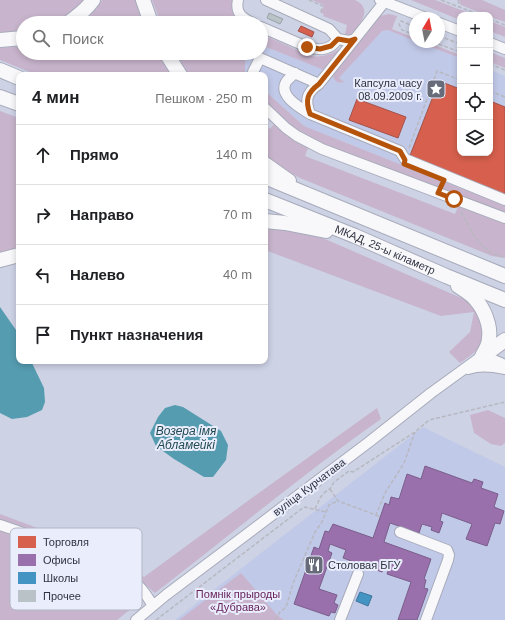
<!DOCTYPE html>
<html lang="ru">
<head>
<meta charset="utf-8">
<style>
	body { margin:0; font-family:Arial,sans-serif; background:#f6f6f6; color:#202124 }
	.controls { position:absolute; right:12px; top:12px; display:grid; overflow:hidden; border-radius:8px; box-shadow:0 2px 6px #0003 }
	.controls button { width:36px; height:36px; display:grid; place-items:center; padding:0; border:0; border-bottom:1px solid #e0e0e0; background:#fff; color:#202124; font:20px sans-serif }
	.compass { position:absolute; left:409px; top:12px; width:36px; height:36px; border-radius:50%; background:#fff; box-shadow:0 2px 6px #0003; rotate:10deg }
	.stop { position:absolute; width:12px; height:12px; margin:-9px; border:3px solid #b45309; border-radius:50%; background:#fff }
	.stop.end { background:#b45309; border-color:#fff; box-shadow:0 1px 4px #0008 }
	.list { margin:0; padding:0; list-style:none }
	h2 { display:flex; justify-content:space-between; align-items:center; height:52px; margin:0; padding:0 16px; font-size:17px }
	h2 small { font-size:13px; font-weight:400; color:#757577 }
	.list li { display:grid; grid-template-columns:26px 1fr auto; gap:12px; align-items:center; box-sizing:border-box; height:60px; padding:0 16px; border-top:1px solid #e0e0e0 }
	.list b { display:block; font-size:15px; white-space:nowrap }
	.list em { font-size:13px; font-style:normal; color:#757577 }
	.icon { flex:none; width:22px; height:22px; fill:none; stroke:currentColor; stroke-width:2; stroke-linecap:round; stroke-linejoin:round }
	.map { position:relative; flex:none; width:505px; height:620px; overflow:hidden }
	.search { position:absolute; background:#fff; box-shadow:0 2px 6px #0003; left:16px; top:16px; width:252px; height:44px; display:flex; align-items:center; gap:10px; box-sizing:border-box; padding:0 14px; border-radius:22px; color:#757577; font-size:15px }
	.panel { position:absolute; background:#fff; box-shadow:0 2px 6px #0003; left:16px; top:72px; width:252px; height:292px; border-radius:8px }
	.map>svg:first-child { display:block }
	.built { fill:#c1c9e8 }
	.green { fill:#c8b5cd }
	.water { fill:#559cb0 }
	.shops { fill:#d6604d; stroke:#a45249 }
	.offices { fill:#9970ab; stroke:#7a5e8b }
	.schools { fill:#4393c3; stroke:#3d769c }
	.building { fill:#b9c2c6; stroke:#9aa3a7 }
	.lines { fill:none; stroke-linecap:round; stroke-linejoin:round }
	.minor-casing { stroke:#a7abba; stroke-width:12 }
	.major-casing { stroke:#a7abba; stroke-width:14 }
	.highway-casing { stroke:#a7abba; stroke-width:16 }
	.path { stroke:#b7b8c0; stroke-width:1.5; stroke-dasharray:4 2; stroke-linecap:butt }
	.minor { stroke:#f8f8fb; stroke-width:10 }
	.major { stroke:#f8f8fb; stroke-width:12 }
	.highway { stroke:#f8f8fb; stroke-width:14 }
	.route { stroke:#b45309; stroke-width:5 }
	.labels { text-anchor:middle; stroke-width:4; stroke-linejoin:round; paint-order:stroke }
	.poi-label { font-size:11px; fill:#303341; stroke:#eaedfc; text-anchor:end }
	.street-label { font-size:11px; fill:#303341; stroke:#eaedfc }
	.park-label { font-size:11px; fill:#67245c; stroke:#eaedfc }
	.water-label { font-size:12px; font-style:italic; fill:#214a53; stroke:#eaedfc }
	.key { fill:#eaedfc; stroke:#b2b5c4; stroke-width:1 }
	.key-label { font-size:11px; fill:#303341 }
</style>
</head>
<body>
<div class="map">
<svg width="505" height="620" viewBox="0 0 505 620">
	<rect width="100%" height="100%" fill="#cdd2e5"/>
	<!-- built -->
	<path class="built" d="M388,30L415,41V42H418L460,58V153H490V70L505,76V206L304,126L265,91V75H248L245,72V63L248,53H261V45L332,73L340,83H341L343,82L339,78L378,34L382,31Z
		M423,427L505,467V620H175Z"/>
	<!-- green -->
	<path class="green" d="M0,0H87L65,18L54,23H23V32L0,35Z
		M102,0H140L148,23H81L89,17Z
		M152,0H233C230,10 233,16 240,23H161Z
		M312,0H355C375,9 358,28 348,37L345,36V34L347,25L323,16L324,14L321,13L324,5Z
		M411,0H435L474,15H460V20Z
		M459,0H482L505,10V22L490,17V15H486L461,5Z
		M389,14L397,16L392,29L415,38V41L388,30L382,31L339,78L344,82C337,85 333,79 332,73L379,16Z
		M490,21L505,27V37L490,31Z
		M261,34L311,56C322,58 334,53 343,47L326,70H324L261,45Z
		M418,42H427L460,55V58Z
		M23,46V53H161L174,75H37L0,60V48Z
		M490,52L505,58V68L490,62Z
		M176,53H248L245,63V75H189Z
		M265,91L304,126L505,206V215L313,141L301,134L269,105L265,101Z
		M0,111L19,118V250L0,254Z
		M275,123L295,141L308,148L305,156L455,214L459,204L505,221V258L492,256L300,178L279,167L265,157V125L270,129Z
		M265,227L286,229L318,236L466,300L478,310L485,338C477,352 473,354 460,363L449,352L470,332L474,312L441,316L265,250Z
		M377,408L381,419C303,474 230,535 155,593L141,581L0,522V514L112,556L127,564L144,577C221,520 299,464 377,408Z
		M488,410L505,418V443L501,446L491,444L474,433L470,415Z
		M0,529L100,566L131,584L142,600L117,620H0Z
		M241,573L277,615L284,620H179Z"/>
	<!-- water -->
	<path class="water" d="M0,307L16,330L19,336V361H31L44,388L45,402L42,410L27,417L12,419L0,413Z
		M175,405L183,407L221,431L228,445L226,460L213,477H204L174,459L156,446L150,433L158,417L165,408Z"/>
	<!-- shops -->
	<path class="shops" d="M301,26L314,32L312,37L298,31Z
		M439,81L460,89V153H490V101L505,107V195L409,158Z
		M357,99L406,117L398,138L349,120Z"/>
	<!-- offices -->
	<path class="offices" d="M425,466L472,483L474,479L483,482L481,488L498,494L494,507L504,511L500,524L495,523L487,546L466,539L472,524L442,513L440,521L443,522L439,533L431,530L432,527L422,524L419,533L390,523L384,542L431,559L424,579L426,580L424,588L428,589L417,620H398L411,582L387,574L390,566L385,564L382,572L343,558L346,550L330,544L328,551L332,553L319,589L337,595L334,603L338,605L335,613L331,612L329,616L294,604L314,547L319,549L325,531L329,532L333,524L373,538L385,503L389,505L391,497L399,499L407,474L421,479Z"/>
	<!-- schools -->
	<path class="schools" d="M360,592L372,596L368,606L356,601Z"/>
	<!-- building -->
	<path class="building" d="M269,13L283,19L280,24L267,18Z"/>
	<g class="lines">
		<!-- minor casing -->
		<g class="minor-casing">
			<path id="minor" d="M238,0C235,13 242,18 253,23
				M266,0L329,29L338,39L349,41L355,39
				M380,0L426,18
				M439,23L460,31
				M261,27L307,47C315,49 323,51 331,46C333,45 336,41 338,39
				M490,43L505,49
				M295,73C292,76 288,79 286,82C278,96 301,108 310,114C305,100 306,93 319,84L386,0
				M253,75V72L260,58L319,84
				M265,108L286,128L297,136L322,149L505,218
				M310,114L400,151L405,159L505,200
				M468,369C480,365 491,366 504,369
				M0,525C24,533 48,542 72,551C93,559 120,568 137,584C143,590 149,599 153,606
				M400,532L447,550L449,555L448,560L426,620
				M136,620L166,595L369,442L431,393L482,356
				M340,620L358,574"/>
		</g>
		<!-- major casing -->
		<g class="major-casing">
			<path id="major" d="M482,356L505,366"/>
		</g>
		<!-- highway casing -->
		<g class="highway-casing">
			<g id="highway">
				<path d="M143,0L151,23"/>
				<path d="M68,23C78,16 86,10 93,0"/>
				<path d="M0,40L23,38"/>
				<path d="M166,53L180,75"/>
				<path d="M0,70L19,78"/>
				<path d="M0,97L19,104"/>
				<path d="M265,164L289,181"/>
				<path d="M265,177L505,276"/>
				<path id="s1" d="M265,200L355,236L446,276L505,300"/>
				<path d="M265,221L285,223L326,231"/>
				<path d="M0,260L19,255"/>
				<path d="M458,286C464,290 471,294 476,300C484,309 491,326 489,338C489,345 485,351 482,356"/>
				<path d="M483,356L505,340"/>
			</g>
		</g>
		<!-- path -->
		<path class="path" d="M309,0L323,6L320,14
			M441,0L480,15
			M458,0L460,7
			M490,19L505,25
			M415,27L401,21L399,24L402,30L415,35
			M439,36L460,44
			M433,42L460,52
			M490,64L505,70
			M430,91L437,71L460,80
			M490,91L505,97
			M409,148L430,91L434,92
			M461,212C472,231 480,254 505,257
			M330,489L338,501L376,515L385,493L404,463L415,432
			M315,509L320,498L325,492L330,489L334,482L349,471L353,472L415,432L429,420L505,402
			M376,515L380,517
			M156,620L304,507L326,512
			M275,620L280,612L286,607L294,581L315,532L322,522L329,505L338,501"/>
		<!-- minor -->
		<use href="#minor" class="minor"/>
		<!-- major -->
		<use href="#major" class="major"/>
		<!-- highway -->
		<use href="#highway" class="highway"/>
	</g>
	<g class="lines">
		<!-- route -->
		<path class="route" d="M307,47L320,49L331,46L338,39L349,41L355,39L319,84C307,93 305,100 310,114L400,151L405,160L404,164L444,180L438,193L454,199"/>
	</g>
	<!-- icons -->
	<defs>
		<g id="sight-square" transform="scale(1)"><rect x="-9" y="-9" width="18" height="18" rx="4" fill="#676b7a" stroke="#eaedfc"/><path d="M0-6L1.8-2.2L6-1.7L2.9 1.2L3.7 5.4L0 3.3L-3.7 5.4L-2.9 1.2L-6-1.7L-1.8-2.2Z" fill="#fff"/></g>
		<g id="restaurant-square" transform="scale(1)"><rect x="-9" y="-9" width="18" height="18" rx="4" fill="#676b7a" stroke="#eaedfc"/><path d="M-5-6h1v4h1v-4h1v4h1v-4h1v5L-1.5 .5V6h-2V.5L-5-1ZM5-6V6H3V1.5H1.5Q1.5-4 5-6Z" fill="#fff"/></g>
	</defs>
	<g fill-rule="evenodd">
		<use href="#sight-square" x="436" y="89"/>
		<use href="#restaurant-square" x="314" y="565"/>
	</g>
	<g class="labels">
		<!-- poi labels -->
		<g class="poi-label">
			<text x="422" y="87">Капсула часу<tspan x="422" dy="13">08.09.2009 г.</tspan></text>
			<text x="328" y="569" text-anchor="start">Столовая БГУ</text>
		</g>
		<!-- street labels -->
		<g class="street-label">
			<text dy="4" stroke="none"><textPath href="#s1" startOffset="130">МКАД, 25-ы кіламетр</textPath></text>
			<text transform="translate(309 487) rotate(-37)" y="4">вуліца Курчатава</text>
		</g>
		<!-- park labels -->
		<g class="park-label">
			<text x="238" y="598">Помнік прыроды<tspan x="238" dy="13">«Дубрава»</tspan></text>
		</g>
		<!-- water labels -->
		<g class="water-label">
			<text x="186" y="435">Возера імя<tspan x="186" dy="14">Абламейкі</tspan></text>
		</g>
	</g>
	<!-- legend -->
	<rect x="10" y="528" width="132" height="82" rx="6" class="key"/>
	<rect x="18" y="536" width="18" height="12" fill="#d6604d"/>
	<rect x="18" y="554" width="18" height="12" fill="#9970ab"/>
	<rect x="18" y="572" width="18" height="12" fill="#4393c3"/>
	<rect x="18" y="590" width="18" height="12" fill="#b9c2c6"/>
	<g class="key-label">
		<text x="43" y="546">Торговля</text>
		<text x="43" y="564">Офисы</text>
		<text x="43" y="582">Школы</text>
		<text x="43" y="600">Прочее</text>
	</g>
</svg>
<div class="controls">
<button>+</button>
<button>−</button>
<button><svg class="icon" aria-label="locate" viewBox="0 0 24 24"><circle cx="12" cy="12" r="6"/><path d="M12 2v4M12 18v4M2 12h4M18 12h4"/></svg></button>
<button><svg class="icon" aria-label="layers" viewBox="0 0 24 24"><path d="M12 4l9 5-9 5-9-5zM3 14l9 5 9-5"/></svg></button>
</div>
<svg class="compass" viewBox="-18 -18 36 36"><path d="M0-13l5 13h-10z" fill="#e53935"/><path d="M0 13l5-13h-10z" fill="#757577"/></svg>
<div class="stop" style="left:454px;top:199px"></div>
<div class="stop end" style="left:307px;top:47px"></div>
<div class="search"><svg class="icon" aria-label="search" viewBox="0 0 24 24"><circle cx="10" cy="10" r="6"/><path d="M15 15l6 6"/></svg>Поиск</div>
<section class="panel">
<h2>4 мин<small>Пешком · 250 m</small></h2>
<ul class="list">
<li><svg class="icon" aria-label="ahead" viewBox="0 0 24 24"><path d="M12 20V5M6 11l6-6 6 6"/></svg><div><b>Прямо</b></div><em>140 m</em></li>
<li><svg class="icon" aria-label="right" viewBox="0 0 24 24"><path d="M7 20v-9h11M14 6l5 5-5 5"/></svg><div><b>Направо</b></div><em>70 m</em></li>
<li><svg class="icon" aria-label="left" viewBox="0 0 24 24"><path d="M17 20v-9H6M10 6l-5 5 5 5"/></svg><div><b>Налево</b></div><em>40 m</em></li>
<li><svg class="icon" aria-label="arrive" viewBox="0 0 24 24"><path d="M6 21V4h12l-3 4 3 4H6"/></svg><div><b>Пункт назначения</b></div></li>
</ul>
</section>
</div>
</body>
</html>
